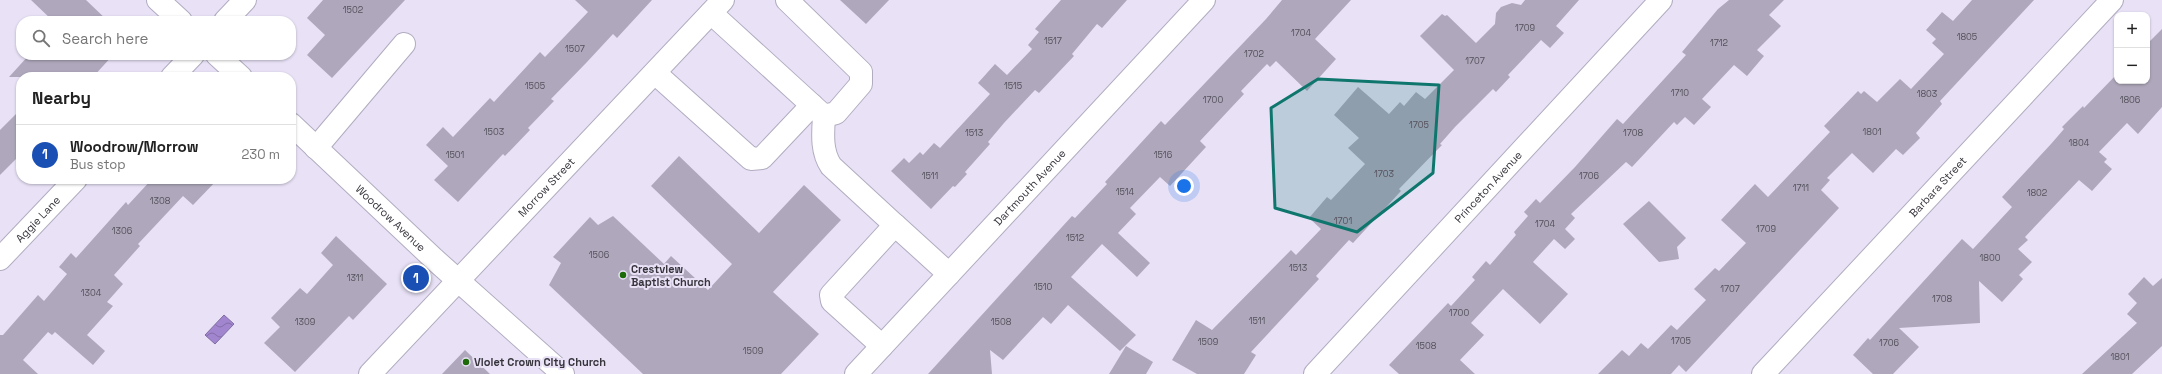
<!DOCTYPE html>
<html lang="en">
<head>
<meta charset="utf-8">
<style>
	body { margin:0; font-family:"Space Grotesk",sans-serif; background:#f6f6f6; color:#222 }
	.controls { position:absolute; right:12px; top:12px; display:grid; overflow:hidden; border-radius:8px; box-shadow:0 1px 3px #0004 }
	.controls button { width:36px; height:36px; display:grid; place-items:center; padding:0; border:0; border-bottom:1px solid #e0e0e0; background:#fff; color:#222; font:20px sans-serif }
	.you { position:absolute; left:1184px; top:186px; width:14px; height:14px; margin:-10px; border:3px solid #fff; border-radius:50%; background:#1a73e8; box-shadow:0 0 0 6px #1a73e833 }
	.badge { display:grid; place-items:center; width:26px; height:26px; border-radius:50%; background:#b45309; color:#fff; font-size:13px; font-weight:700 }
	.pin { position:absolute; translate:-50% -50%; border:2px solid #fff; box-shadow:0 1px 4px #0006 }
	.list { margin:0; padding:0; list-style:none }
	h2 { display:flex; justify-content:space-between; align-items:center; height:52px; margin:0; padding:0 16px; font-size:17px }
	h2 small { font-size:13px; font-weight:400; color:#767676 }
	.list li { display:grid; grid-template-columns:26px 1fr auto; gap:12px; align-items:center; box-sizing:border-box; height:60px; padding:0 16px; border-top:1px solid #e0e0e0 }
	.list b { display:block; font-size:15px; white-space:nowrap }
	.list p { margin:0; font-size:13px; white-space:nowrap; color:#767676 }
	.list em { font-size:13px; font-style:normal; color:#767676 }
	.icon { flex:none; width:22px; height:22px; fill:none; stroke:currentColor; stroke-width:2; stroke-linecap:round; stroke-linejoin:round }
	.map { position:relative; flex:none; width:2162px; height:374px; overflow:hidden }
	.search { position:absolute; background:#fff; box-shadow:0 1px 3px #0004; left:16px; top:16px; width:280px; height:44px; display:flex; align-items:center; gap:10px; box-sizing:border-box; padding:0 14px; border-radius:16px; color:#767676; font-size:15px }
	.panel { position:absolute; background:#fff; box-shadow:0 1px 3px #0004; left:16px; top:72px; width:280px; height:112px; border-radius:16px }
	.map>svg:first-child { display:block }
	.water { fill:url(#water-waves); stroke:#816da3 }
	.building { fill:#afa8bc }
	.lines { fill:none; stroke-linecap:round; stroke-linejoin:round }
	.minor-casing { stroke:#b2acc0; stroke-width:24 }
	.minor { stroke:#fff; stroke-width:22 }
	.marked { fill:#0f766e; fill-opacity:0.2; stroke:#0f766e; stroke-width:3; stroke-linejoin:round }
	.poi-dot { fill:#1d6a09; stroke:#e9e2f7; stroke-width:1.5 }
	.labels { text-anchor:middle; stroke-width:4; stroke-linejoin:round; paint-order:stroke }
	.number-label { font-size:9px; fill:#55515c }
	.street-label { font-size:11px; fill:#37343c; stroke:#e9e2f7 }
	.poi-label { font-size:11px; font-weight:bold; fill:#37343c; stroke:#e9e2f7; text-anchor:start }
</style>
</head>
<body>
<div class="map">
<svg width="2162" height="374" viewBox="0 0 2162 374">
	<defs>
		<pattern id="water-waves" width="16" height="10" patternUnits="userSpaceOnUse"><rect width="16" height="10" fill="#a186cf"/><path d="M0 5q4-4 8 0t8 0" fill="none" stroke="#846ea9"/></pattern>
	</defs>
	<rect width="100%" height="100%" fill="#e9e2f7"/>
	<!-- water -->
	<path class="water" d="M224,315L234,324L215,344L205,335Z"/>
	<!-- building -->
	<path class="building" d="M31,0H86L108,21H53Z
		M323,0H405L332,78L307,55L325,35L307,18Z
		M575,0H652L617,38L613,34L587,62L551,99L554,101L528,128L530,130L505,156L503,154L458,202L434,180L448,166L426,145L443,127L453,137L490,98L494,102L540,52L545,57L588,12Z
		M840,0H889L866,24Z
		M1061,0H1127L1102,28L1097,24L1072,54L1074,56L1039,93L1035,90L1004,123L988,142L990,144L965,172L967,174L955,187L953,186L931,209L891,171L904,158L909,163L920,152L923,155L934,143L940,148L990,94L978,83L995,64L1007,75L1032,49L1028,45L1039,32L1035,29Z
		M1282,0H1351L1315,39L1336,59L1307,91L1276,61L1270,67L1267,64L1241,91L1244,94L1200,141L1206,147L1170,186L1160,177L1130,208L1136,214L1118,233L1150,263L1137,277L1102,244L1071,277L1136,335L1120,351L1068,305L1051,324L1043,317L1003,360L990,350L992,374H928L1072,216L1075,218L1107,184L1105,182L1161,121L1165,125L1266,19Z
		M1525,0H1579L1556,26L1564,33L1550,48L1541,40L1508,75L1510,77L1496,92L1493,89L1455,127L1440,144L1442,145L1399,189L1401,191L1353,243L1349,240L1316,276L1319,279L1251,352L1256,355L1244,374H1197L1172,360L1196,320L1212,330L1291,250L1296,255L1321,229L1309,218L1327,197L1331,200L1365,164L1348,148L1359,138L1334,115L1358,87L1389,114L1400,102L1404,106L1416,92L1425,99L1454,70L1420,36L1442,14L1445,16L1447,15L1476,43L1495,24L1496,13L1501,7L1512,3L1521,5Z
		M1729,0H1784L1769,15L1781,26L1757,50L1764,56L1747,76L1734,65L1702,99L1711,107L1694,125L1685,117L1677,125L1674,122L1632,167L1626,162L1571,214L1575,218L1565,229L1575,239L1565,249L1554,239L1533,262L1568,294L1540,324L1503,289L1471,323L1484,335L1460,360L1475,374H1399L1389,365L1448,303L1451,306L1475,280L1472,277L1486,261L1490,265L1516,235L1514,232L1528,216L1524,212L1536,199L1540,203L1575,167L1617,119L1623,124L1686,55L1682,52L1718,9Z
		M1972,0H2034L1940,101L1942,104L1916,133L1920,138L1903,155L1896,149L1873,173L1852,153L1827,178L1830,180L1821,190L1839,208L1686,372L1679,365L1671,374H1598L1622,350L1629,356L1641,343L1648,349L1671,325L1677,330L1706,300L1694,289L1715,268L1719,271L1746,243L1721,220L1755,184L1768,197L1830,132L1824,126L1858,91L1861,94L1864,91L1877,102L1900,79L1911,89L1944,54L1932,43L1936,39L1926,30L1942,12L1953,21Z
		M2162,29V107L2138,134L2127,123L2099,152L2107,159L2104,162L2112,169L2092,191L2079,180L2025,237L2028,240L2018,249L2032,262L2019,275L2023,279L2002,302L1979,281L1980,323L1899,328L1919,347L1893,374H1873L1853,355L1868,338L1870,340L1962,239L1973,249L2012,207L2002,197L2051,144L2064,129L2062,127L2083,106L2084,108L2117,74V81H2147V44Z
		M29,55H113L93,77H9Z
		M21,109V154L0,175V130Z
		M679,156L759,233L804,185L841,220L773,292L819,334L781,374H643L549,285L561,263L553,257L590,217L598,225L613,216L664,264L671,256L708,290L732,264L651,186Z
		M152,179H218L193,205L183,196L138,244L140,246L114,275L123,284L107,302L113,306L87,335L105,351L93,365L55,332L52,335L48,332L23,360L38,374H0V335H3L38,295L44,301L67,274L59,267L71,253L76,258L126,202L128,205Z
		M1649,201L1686,238L1677,247L1679,259L1659,262L1623,224Z
		M336,236L387,284L353,320L349,316L295,372L264,343L280,327L271,318L300,288L307,294L333,265L321,253Z
		M2144,277L2153,286L2162,278V346L2132,374H2082L2137,323L2127,314L2137,303L2128,294Z
		M1126,346L1153,362L1146,374H1109Z
		M465,350L490,374H442Z"/>
	<g class="lines">
		<!-- minor casing -->
		<g class="minor-casing">
			<g id="minor">
				<path d="M158,0L181,21"/>
				<path d="M711,13L824,116L836,113L861,84V72L787,0"/>
				<path d="M225,21L245,0"/>
				<path d="M217,55L241,77"/>
				<path d="M655,73L751,159L762,158L812,105"/>
				<path d="M172,77L193,55"/>
				<path d="M824,116C823,133 821,151 831,166L895,225"/>
				<path id="s1" d="M291,124L434,259L563,374"/>
				<path d="M316,148L404,44"/>
				<path id="s2" d="M0,259L76,179"/>
				<path d="M882,346L832,301L831,295L895,225L949,274"/>
				<path id="s3" d="M370,374L723,0"/>
				<path id="s4" d="M856,374L1204,0"/>
				<path id="s5" d="M1315,374L1661,0"/>
				<path id="s6" d="M1763,374L2112,0"/>
			</g>
		</g>
		<!-- minor -->
		<use href="#minor" class="minor"/>
	</g>
	<!-- marked area -->
	<path class="marked" d="M1318,79L1439,85L1433,173L1357,232L1275,208L1271,108Z"/>
	<!-- markers -->
	<g class="poi-dot">
		<circle cx="623" cy="275" r="4"/>
		<circle cx="466" cy="362" r="4"/>
	</g>
	<g class="labels">
		<!-- number labels -->
		<g class="number-label">
			<text x="353" y="13">1502</text>
			<text x="1525" y="31">1709</text>
			<text x="1301" y="36">1704</text>
			<text x="1967" y="40">1805</text>
			<text x="1053" y="44">1517</text>
			<text x="1719" y="46">1712</text>
			<text x="575" y="52">1507</text>
			<text x="1254" y="57">1702</text>
			<text x="1475" y="64">1707</text>
			<text x="535" y="89">1505</text>
			<text x="1013" y="89">1515</text>
			<text x="1680" y="96">1710</text>
			<text x="1927" y="97">1803</text>
			<text x="1213" y="103">1700</text>
			<text x="2130" y="103">1806</text>
			<text x="1419" y="128">1705</text>
			<text x="494" y="135">1503</text>
			<text x="1872" y="135">1801</text>
			<text x="974" y="136">1513</text>
			<text x="1633" y="136">1708</text>
			<text x="2079" y="146">1804</text>
			<text x="455" y="158">1501</text>
			<text x="1163" y="158">1516</text>
			<text x="1384" y="177">1703</text>
			<text x="930" y="179">1511</text>
			<text x="1589" y="179">1706</text>
			<text x="1801" y="191">1711</text>
			<text x="1125" y="195">1514</text>
			<text x="2037" y="196">1802</text>
			<text x="160" y="204">1308</text>
			<text x="1343" y="224">1701</text>
			<text x="1545" y="227">1704</text>
			<text x="1766" y="232">1709</text>
			<text x="122" y="234">1306</text>
			<text x="1075" y="241">1512</text>
			<text x="599" y="258">1506</text>
			<text x="1990" y="261">1800</text>
			<text x="1298" y="271">1513</text>
			<text x="355" y="281">1311</text>
			<text x="1043" y="290">1510</text>
			<text x="1730" y="292">1707</text>
			<text x="91" y="296">1304</text>
			<text x="1942" y="302">1708</text>
			<text x="1459" y="316">1700</text>
			<text x="1257" y="324">1511</text>
			<text x="305" y="325">1309</text>
			<text x="1001" y="325">1508</text>
			<text x="1681" y="344">1705</text>
			<text x="1208" y="345">1509</text>
			<text x="1889" y="346">1706</text>
			<text x="1426" y="349">1508</text>
			<text x="753" y="354">1509</text>
			<text x="2120" y="360">1801</text>
		</g>
		<!-- street labels -->
		<g class="street-label">
			<text dy="4" stroke="none"><textPath href="#s3" startOffset="257">Morrow Street</textPath></text>
			<text dy="4" stroke="none"><textPath href="#s4" startOffset="255">Dartmouth Avenue</textPath></text>
			<text dy="4" stroke="none"><textPath href="#s5" startOffset="255">Princeton Avenue</textPath></text>
			<text dy="4" stroke="none"><textPath href="#s6" startOffset="256">Barbara Street</textPath></text>
			<text dy="4" stroke="none"><textPath href="#s1" startOffset="137">Woodrow Avenue</textPath></text>
			<text dy="4" stroke="none"><textPath href="#s2" startOffset="55">Aggie Lane</textPath></text>
		</g>
		<!-- poi labels -->
		<g class="poi-label">
			<text x="631" y="273">Crestview<tspan x="631" dy="13">Baptist Church</tspan></text>
			<text x="474" y="366">Violet Crown City Church</text>
		</g>
	</g>
</svg>
<div class="controls">
<button>+</button>
<button>−</button>
</div>
<div class="you"></div>
<div class="pin badge" style="left:416px;top:278px;background:#1a4fb4">1</div>
<div class="search"><svg class="icon" aria-label="search" viewBox="0 0 24 24"><circle cx="10" cy="10" r="6"/><path d="M15 15l6 6"/></svg>Search here</div>
<section class="panel">
<h2>Nearby<small></small></h2>
<ul class="list">
<li><span class="badge" style="background:#1a4fb4">1</span><div><b>Woodrow/Morrow</b><p>Bus stop</p></div><em>230 m</em></li>
</ul>
</section>
</div>
</body>
</html>
